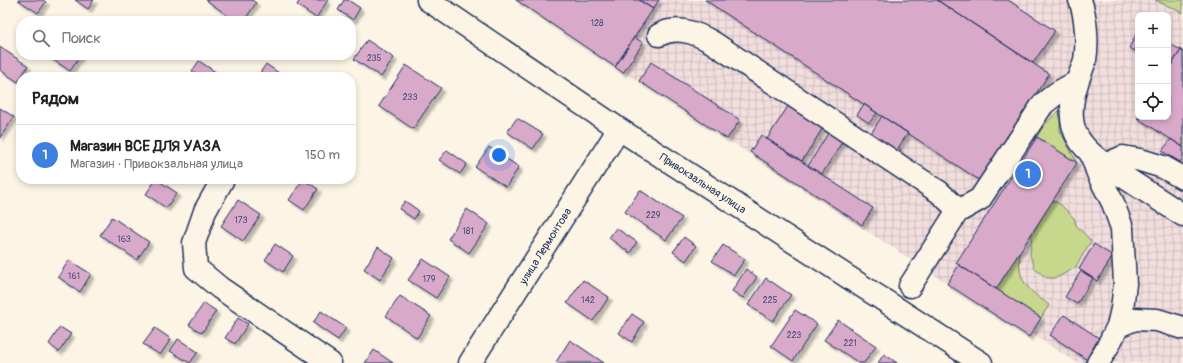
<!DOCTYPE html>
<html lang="ru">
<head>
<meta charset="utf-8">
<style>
	body { margin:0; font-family:Pangolin,sans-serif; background:#f2f2f2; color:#202124 }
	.controls { position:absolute; right:12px; top:12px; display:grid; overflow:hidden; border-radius:8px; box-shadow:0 2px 6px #0003 }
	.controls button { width:36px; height:36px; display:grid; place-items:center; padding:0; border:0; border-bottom:1px solid #e0e0e0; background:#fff; color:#202124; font:20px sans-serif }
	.you { position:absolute; left:499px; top:155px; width:14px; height:14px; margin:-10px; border:3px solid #fff; border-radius:50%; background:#1a73e8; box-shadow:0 0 0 6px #1a73e833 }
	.badge { display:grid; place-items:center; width:26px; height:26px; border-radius:50%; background:#db2777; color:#fff; font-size:13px; font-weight:700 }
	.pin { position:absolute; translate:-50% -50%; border:2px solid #fff; box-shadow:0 1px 4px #0006 }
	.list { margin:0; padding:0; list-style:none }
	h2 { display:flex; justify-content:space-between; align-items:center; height:52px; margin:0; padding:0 16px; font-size:17px }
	h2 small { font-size:13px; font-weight:400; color:#757577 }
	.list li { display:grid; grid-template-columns:26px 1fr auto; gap:12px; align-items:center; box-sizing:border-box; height:60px; padding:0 16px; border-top:1px solid #e0e0e0 }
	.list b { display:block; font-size:15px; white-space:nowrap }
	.list p { margin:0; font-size:13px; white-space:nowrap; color:#757577 }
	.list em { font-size:13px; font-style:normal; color:#757577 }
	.icon { flex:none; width:22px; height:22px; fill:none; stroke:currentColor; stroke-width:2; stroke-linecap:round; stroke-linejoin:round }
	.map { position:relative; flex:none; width:1183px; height:363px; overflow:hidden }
	.search { position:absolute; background:#fff; box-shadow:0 2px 6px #0003; left:16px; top:16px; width:340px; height:44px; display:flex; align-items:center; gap:10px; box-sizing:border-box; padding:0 14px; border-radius:16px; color:#757577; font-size:15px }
	.panel { position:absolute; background:#fff; box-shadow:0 2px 6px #0003; left:16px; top:72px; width:340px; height:112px; border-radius:16px }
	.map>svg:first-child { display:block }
	.industrial { fill:url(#industrial-grid); fill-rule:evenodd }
	.grass { fill:#c7d78c; stroke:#718375 }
	.building { fill:#d9a9ca; stroke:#1b2f5e; filter:url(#shadow) }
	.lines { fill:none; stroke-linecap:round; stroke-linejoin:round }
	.minor-casing { stroke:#1b2f5e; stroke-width:25 }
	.minor { stroke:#fcf5e5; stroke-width:22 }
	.labels { text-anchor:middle; stroke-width:4; stroke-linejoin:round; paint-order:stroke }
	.number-label { font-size:9px; fill:#4a4e79 }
	.street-label { font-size:11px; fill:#1b2f5e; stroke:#fcf5e5 }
</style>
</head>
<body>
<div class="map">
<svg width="1183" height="363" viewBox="0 0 1183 363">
	<defs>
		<pattern id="industrial-grid" width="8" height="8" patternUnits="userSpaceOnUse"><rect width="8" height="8" fill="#f2dedd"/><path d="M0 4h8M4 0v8" fill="none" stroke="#cfbfc0"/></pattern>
		<filter id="shadow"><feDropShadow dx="3.5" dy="3.5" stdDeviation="1" flood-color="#0004"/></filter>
	</defs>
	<rect width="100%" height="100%" fill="#fcf5e5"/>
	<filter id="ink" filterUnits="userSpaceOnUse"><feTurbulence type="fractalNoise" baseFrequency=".025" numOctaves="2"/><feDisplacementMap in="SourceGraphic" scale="8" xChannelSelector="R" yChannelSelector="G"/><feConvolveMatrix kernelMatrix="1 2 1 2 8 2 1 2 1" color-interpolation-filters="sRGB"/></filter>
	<g filter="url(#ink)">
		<!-- industrial -->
		<path class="industrial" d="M514,0H1183V363H1077L1032,334L1029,337ZM1138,15H1168V117H1138Z"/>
		<!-- grass -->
		<path class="grass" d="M1155,0H1183V13Z
			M1060,110V131L1077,163L1037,137L1044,125Z
			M1053,200L1061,205L1074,218L1076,225L1091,241L1075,268L1056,278H1047L1035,269L1030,255L1032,234Z
			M1020,252C1017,281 1026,288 1049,305L1041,318L996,289Z"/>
		<!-- building -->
		<path class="building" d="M18,0H42L46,2L38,13Z
			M75,0H94L88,9Z
			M206,0H252L256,3L244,21H235Z
			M300,0H328L316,18L297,5Z
			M344,0H348L360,8L353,20L338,10Z
			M516,0H639L653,9L615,67Z
			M639,0H659L653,9Z
			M705,0H937L1049,74L979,180Z
			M937,0H1008L1055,31L1033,63Z
			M1138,31V52L1129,48Z
			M634,37L643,43L623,73L615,67Z
			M367,40L394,58L381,77L354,59Z
			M1168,43L1181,50L1168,70Z
			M0,47L28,66L18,82L0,70Z
			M1181,50L1183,52V147L1137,118L1168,117V70Z
			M46,55H81L70,71Z
			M199,61L217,73L214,77H201L192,71Z
			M651,62L740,120L727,139L639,81Z
			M266,64L283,76L282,77H257Z
			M406,65L441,88L413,129L379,106Z
			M790,103L824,126L802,161L767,139Z
			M864,104L877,113L869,123L857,115Z
			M0,108L14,117L0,138Z
			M882,116L908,133L898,148L901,150L896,158L867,140Z
			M517,118L543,134L533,149L507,132Z
			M830,130L844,139L822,174L808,166Z
			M761,135L873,208L862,225L750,152Z
			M1037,137L1077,163L996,289L956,263Z
			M1171,139L1183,147V158L1180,162L1162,151Z
			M489,147L519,167L506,187L475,167Z
			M447,150L467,164L460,174L439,160Z
			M156,179L177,193L166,208L146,194Z
			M303,179L318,189L304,210L289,200Z
			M640,190L682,218L666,240L625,212Z
			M238,200L261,215L243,241L221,226Z
			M405,201L419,211L414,219L399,209Z
			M467,209L489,224L469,253L448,239Z
			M112,217L149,242L137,260L100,235Z
			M616,228L637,242L630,253L609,238Z
			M684,237L696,246L686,261L673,252Z
			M275,244L293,256L283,272L265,260Z
			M1094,244L1113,256L1097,281L1079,269Z
			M723,245L745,259L734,275L712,261Z
			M378,247L394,258L380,280L364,269Z
			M423,259L450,277L436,298L408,280Z
			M69,260L91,274L80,292L58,277Z
			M959,265L1041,318L1029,337L947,284Z
			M746,269L757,277L743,298L732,291Z
			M1081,271L1093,278L1077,304L1065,297Z
			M766,278L791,295L773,321L748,305Z
			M583,280L609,297L593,321L567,303Z
			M400,296L431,316L417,338L386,316Z
			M204,303L216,311L202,333L189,325Z
			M795,310L817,324L793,361L771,346Z
			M321,311L346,328L338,340L313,323Z
			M632,314L644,322L632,342L619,333Z
			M1064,315L1102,340L1089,361L1050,335Z
			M238,318L248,324L235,344L225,338Z
			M838,320L876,346L864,363H859L824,340Z
			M60,327L71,334L59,352L49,344Z
			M155,328L171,339L160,355L143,344Z
			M178,339L198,352L190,363L170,351Z
			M570,340L604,363H558L556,362Z
			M374,350L393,363H365Z
			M884,354L897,363H878Z"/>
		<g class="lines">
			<!-- minor casing -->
			<g class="minor-casing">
				<path id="minor" d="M428,0L619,129L981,363
					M1080,0C1086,16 1088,43 1085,60C1083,67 1080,74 1078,80C1060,134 1082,150 1124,177C1144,190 1163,202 1183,215
					M659,35C677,25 696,33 712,42L939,192L953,205L957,212
					M1091,154L1099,176L1113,203L1122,228L1125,284L1122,309L1118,326L1108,346L1098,363
					M1105,165L1123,157L1140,160L1163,167L1183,178
					M223,179L205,211L194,243L196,268L220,288L330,363
					M910,286L957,212L980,199L1043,104L1057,93L1077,82
					M1118,326L1135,319L1157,320L1183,328
					M470,363L619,129"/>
			</g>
			<!-- minor -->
			<use href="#minor" class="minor"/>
		</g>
	</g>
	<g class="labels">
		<!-- number labels -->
		<g class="number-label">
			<text x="597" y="26">128</text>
			<text x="374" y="61">235</text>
			<text x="410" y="100">233</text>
			<text x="653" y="218">229</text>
			<text x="241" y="223">173</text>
			<text x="468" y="234">181</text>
			<text x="124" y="242">163</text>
			<text x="74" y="279">161</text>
			<text x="429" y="282">179</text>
			<text x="588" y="303">142</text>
			<text x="770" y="303">225</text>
			<text x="794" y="338">223</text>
			<text x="850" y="346">221</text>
		</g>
		<!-- street labels -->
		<g class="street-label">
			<text transform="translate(703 183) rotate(33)" y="4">Привокзальная улица</text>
			<text transform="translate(545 246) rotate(-58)" y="4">улица Лермонтова</text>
		</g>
	</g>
</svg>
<div class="controls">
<button>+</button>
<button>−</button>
<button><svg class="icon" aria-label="locate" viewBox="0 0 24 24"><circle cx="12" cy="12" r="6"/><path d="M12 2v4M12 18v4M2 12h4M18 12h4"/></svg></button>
</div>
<div class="you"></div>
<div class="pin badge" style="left:1028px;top:174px;background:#3f7fe0">1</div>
<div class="search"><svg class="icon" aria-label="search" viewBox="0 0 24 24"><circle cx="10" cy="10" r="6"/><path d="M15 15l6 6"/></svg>Поиск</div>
<section class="panel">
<h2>Рядом<small></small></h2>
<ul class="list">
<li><span class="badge" style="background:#3f7fe0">1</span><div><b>Магазин ВСЕ ДЛЯ УАЗА</b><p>Магазин · Привокзальная улица</p></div><em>150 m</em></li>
</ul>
</section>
</div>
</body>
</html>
